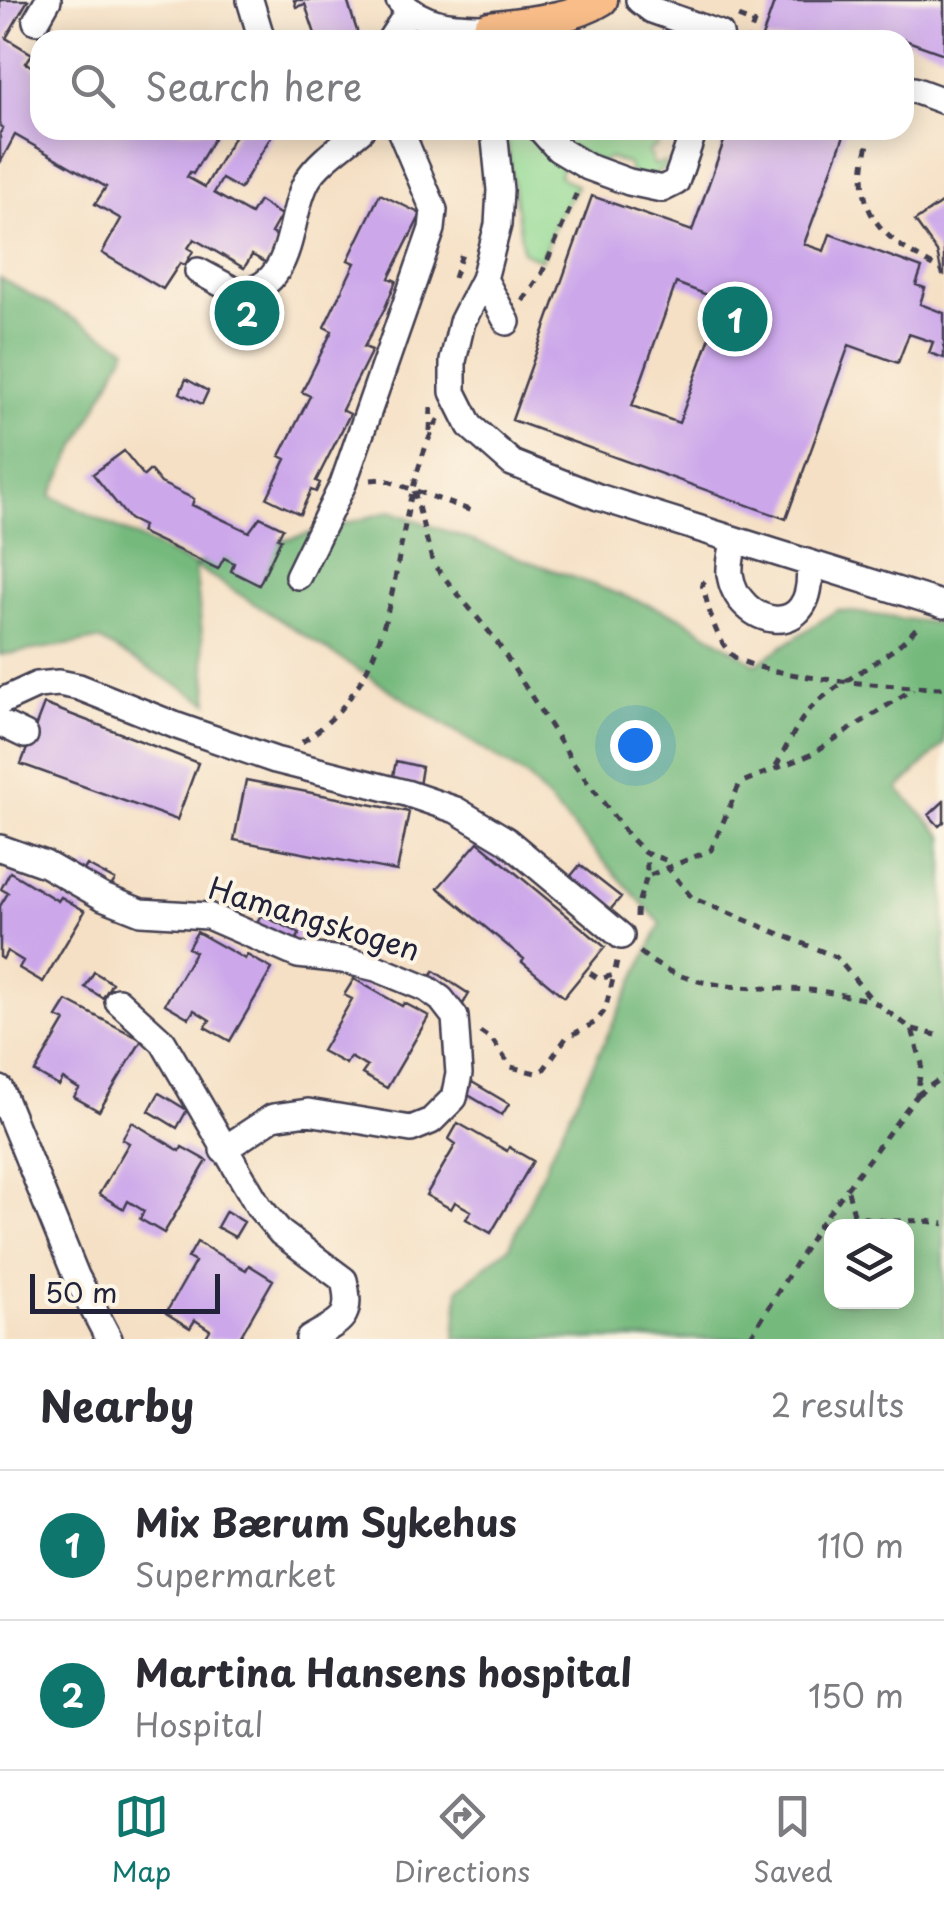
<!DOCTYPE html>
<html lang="en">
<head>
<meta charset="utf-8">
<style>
	body { margin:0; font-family:"Playpen Sans",sans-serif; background:#f7f7f7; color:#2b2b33 }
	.controls { position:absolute; right:30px; bottom:30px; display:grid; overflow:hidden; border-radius:20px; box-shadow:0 5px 25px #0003 }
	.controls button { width:90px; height:90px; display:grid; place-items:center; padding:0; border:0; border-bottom:2px solid #e1e1e2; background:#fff; color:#2b2b33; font:50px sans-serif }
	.scale { position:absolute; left:30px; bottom:25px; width:190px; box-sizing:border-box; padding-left:10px; border:5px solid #22223b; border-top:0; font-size:28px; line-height:35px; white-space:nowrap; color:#22223b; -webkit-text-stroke:8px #fcf5e5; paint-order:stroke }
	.you { position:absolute; left:635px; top:745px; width:35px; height:35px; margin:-25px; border:8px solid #fff; border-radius:50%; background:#1a73e8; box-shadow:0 0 0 15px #1a73e833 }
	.badge { display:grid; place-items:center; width:65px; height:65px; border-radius:50%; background:#0f766e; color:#fff; font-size:32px; font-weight:700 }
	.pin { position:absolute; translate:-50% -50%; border:5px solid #fff; box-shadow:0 2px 10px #0006 }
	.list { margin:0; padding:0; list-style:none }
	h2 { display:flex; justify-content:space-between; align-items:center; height:130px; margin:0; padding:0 40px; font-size:42px }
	h2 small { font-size:32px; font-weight:400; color:#7c7c81 }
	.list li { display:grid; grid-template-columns:65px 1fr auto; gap:30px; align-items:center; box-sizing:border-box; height:150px; padding:0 40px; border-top:2px solid #e1e1e2 }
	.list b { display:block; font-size:38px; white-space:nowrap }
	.list p { margin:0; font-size:32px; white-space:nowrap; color:#7c7c81 }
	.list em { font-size:32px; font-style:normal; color:#7c7c81 }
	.icon { flex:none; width:55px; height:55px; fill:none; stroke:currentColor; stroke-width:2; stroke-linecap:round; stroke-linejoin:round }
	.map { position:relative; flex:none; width:944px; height:1339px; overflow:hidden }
	.search { position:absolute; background:#fff; box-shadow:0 5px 25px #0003; left:30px; right:30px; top:30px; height:110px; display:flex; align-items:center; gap:25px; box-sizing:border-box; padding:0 35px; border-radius:30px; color:#7c7c81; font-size:38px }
	.sheet { height:430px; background:#fff }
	nav { display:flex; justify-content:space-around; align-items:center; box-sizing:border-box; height:140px; border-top:2px solid #e1e1e2; background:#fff; font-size:28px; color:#7c7c81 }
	nav a { display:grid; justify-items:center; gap:5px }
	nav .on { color:#0f766e }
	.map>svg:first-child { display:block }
	.green { fill:#92d993; stroke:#5a7e67; stroke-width:2.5 }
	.forest { fill:#75b97d; stroke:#4c6e5c; stroke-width:2.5; fill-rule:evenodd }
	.building { fill:#cca7ea; fill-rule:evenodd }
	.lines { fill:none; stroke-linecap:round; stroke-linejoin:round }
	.minor-casing { stroke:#423e50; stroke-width:30 }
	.major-casing { stroke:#423e50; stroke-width:35 }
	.path { stroke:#423e50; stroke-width:5; stroke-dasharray:8 8; stroke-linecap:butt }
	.minor { stroke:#fff; stroke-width:25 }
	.major { stroke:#f8bd89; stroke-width:30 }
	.labels { text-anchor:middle; stroke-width:8; stroke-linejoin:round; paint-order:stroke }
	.street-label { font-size:30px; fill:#22223b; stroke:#fcf5e5 }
</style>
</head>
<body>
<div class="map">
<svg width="944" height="1339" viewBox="0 0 944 1339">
	<rect width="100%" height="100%" fill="#fcf5e5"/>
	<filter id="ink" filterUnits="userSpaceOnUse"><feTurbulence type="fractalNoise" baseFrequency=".01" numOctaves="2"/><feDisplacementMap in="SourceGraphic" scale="20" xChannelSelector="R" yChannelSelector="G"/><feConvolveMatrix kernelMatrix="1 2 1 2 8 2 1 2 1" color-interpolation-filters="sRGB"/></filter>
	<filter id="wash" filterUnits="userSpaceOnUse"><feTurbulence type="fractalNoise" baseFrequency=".0048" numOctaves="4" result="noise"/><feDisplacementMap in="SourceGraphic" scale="40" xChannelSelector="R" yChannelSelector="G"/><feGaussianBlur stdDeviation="2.25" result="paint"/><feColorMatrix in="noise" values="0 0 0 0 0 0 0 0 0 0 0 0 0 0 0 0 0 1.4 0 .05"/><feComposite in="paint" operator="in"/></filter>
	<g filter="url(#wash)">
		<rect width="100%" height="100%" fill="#f5e0c5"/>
		<!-- green -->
		<path class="green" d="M513,130H658L652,133L658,146L648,151L654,165L666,162L665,168L648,177L631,174L628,164L610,158L600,162L570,147L559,176L577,186L557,218L541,260L523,252L507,141Z"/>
		<!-- forest -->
		<path class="forest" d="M0,278L127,348L51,496L194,565L391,511L679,616L756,664L837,610L944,624V744L898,789L944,837V1339H455L459,1288L510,1246L551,1153L661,924L527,777L195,566L209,703L99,640L0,655ZM832,1226H906V1302H832Z"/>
		<g id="blocks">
			<!-- building -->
			<path class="building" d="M0,0H28L6,38L32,54L26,63L40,71V130H219L193,174L190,172L187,177L205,187L238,130H275L240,189L222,179L214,193L251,214L259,201L281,215L271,233L281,238L267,263L252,255L244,268L194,239L188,248L193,251L185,265L180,263L163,289L102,253L121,219L95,204L106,187L15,135L0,163V133L3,128L0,126Z
				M294,0H347L360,40H317L305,4L296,7Z
				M775,0H944V54L902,39L761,40Z
				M728,130H846L804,244L824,251L830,234L922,268L916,285L925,288L920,304L944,313V358L929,353L933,342L909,334L898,363L849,345L786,519L512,420L592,196L692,231ZM676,283L723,301L679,423L632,406Z
				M380,194L421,214L389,278L396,281L385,308L364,347L372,350L342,410L350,414L316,481L320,483L316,492L311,490L300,514L267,498L286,459L280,456L310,396L302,392L332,331L324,327L355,263L348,260Z
				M944,201V275H942L937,252L915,221Z
				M186,379L208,391L202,404L180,393Z
				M124,451L144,476L150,470L161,483L194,499L192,505L249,532L260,517L283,528L278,538L281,539L259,585L231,571L234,563L224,558L218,569L140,532L143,526L129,519L93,474Z
				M44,704L198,763L177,820L21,764Z
				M396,761L422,767L419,786L392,781Z
				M246,780L409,812L397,871L234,840Z
				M944,801V822L939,826L929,815Z
				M478,842L605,947L564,997L522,962L524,959L438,888Z
				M87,865L115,880L108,891L81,875Z
				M580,865L621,897L605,916L565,883Z
				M10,872L58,901L61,897L85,911L43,982L19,968L23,961L7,951L3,959L0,957V906L8,893L1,889Z
				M261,915L300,933L294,944L255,926Z
				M197,932L245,959L247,955L272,969L230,1041L205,1027L210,1020L194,1010L189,1018L165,1004L195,952L188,948Z
				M434,971L469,994L463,1004L427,982Z
				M94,972L112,983L103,998L85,987Z
				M354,979L402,1006L404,1003L429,1016L387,1088L362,1074L367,1067L350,1057L346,1064L322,1051L352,999L344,995Z
				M67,1001L142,1040L99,1111L74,1097L79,1089L63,1079L59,1086L35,1072L65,1021L57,1017Z
				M472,1082L509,1104L502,1115L465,1093Z
				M159,1093L187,1110L177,1128L149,1111Z
				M132,1122L180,1151L182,1147L207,1161L164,1233L140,1219L144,1211L128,1201L124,1209L99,1194L129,1143L122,1139Z
				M458,1123L507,1151L509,1147L533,1161L491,1233L466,1219L471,1211L455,1202L451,1209L426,1195L456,1144L449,1139Z
				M226,1211L244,1222L235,1237L217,1227Z
				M197,1242L246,1270L249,1265L273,1280L239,1339H209L206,1337L210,1330L195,1320L190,1328L166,1313L195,1262L188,1258Z"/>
		</g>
	</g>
	<g filter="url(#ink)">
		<use href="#blocks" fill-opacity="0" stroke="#423e50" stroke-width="2.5"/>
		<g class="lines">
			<!-- minor casing -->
			<g class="minor-casing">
				<path id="minor" d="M250,0L262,40
					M399,0C423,27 455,27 489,27V40
					M639,0L652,10L720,34L721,40
					M36,21L48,0
					M390,40L409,11
					M914,90L944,101
					M494,130L500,190L498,225L484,279L462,322L453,361V392L470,426L512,463L598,497L944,605
					M541,130L558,149L588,167L629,182L662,189L676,182L694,130
					M198,271L237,292C297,290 286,216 308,179C320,160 344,145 361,130
					M484,279L507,322
					M734,542C732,552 729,564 730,574C737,626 817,646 809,564
					M298,576L343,484L432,229L434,210L400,130
					M0,702L37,685L59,683L79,687L177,726L275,760L406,793L456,810L506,840L621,936
					M0,723L25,735
					M0,848L45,864L103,897L141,912L208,916L298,955L343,960L376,968L427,989L441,999L455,1017L459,1074L454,1098L431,1121L411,1129L308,1112L273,1117L223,1150
					M118,1001L163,1042L259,1207L281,1233L344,1280C353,1320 341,1320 309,1339
					M0,1089L76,1276L109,1339"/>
			</g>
			<!-- major casing -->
			<g class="major-casing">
				<path id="major" d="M489,27C526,22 570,20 602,0"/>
			</g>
			<!-- path -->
			<path class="path" d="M738,17L754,23L748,40
				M872,130C848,207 874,235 941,270
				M454,278L463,251
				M523,301L542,273L578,190
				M430,431L431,407
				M371,480L383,479L472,511
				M414,491L433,564L495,639L575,765L630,838L645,853L669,861L668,868L692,898L836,957L873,1001L912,1029L922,1064L917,1095L818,1227L749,1339
				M705,581L702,584C709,608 714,637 732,655C757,678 906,688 944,688
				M302,742C418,667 381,523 440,416
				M776,766C787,747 798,720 814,705C847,675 894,658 921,622
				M650,875L711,850L740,783L810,755L913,689
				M637,917C637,889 652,886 645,853
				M640,952C686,993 751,986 807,990C828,991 849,997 870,1000
				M590,973L599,979L614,975L618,957
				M913,1029L944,1037
				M480,1032L493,1041L511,1067L536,1073L544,1069L566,1038L596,1022L605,1010L614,975
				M917,1095L944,1076
				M848,1191L854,1214C886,1227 910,1216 944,1224"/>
			<!-- minor -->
			<use href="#minor" class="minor"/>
			<!-- major -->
			<use href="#major" class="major"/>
		</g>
	</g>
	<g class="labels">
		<!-- street labels -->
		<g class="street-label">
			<text transform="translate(314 920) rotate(17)" y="10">Hamangskogen</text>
		</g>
	</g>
</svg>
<div class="controls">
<button><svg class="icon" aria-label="layers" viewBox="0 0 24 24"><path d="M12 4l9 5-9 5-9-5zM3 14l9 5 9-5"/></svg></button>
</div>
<div class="scale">50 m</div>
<div class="you"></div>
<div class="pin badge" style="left:735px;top:319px">1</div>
<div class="pin badge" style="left:247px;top:313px">2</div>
<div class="search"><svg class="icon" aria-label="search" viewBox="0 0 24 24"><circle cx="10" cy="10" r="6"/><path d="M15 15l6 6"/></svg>Search here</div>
</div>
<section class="sheet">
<h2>Nearby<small>2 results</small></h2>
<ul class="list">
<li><span class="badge">1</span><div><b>Mix Bærum Sykehus</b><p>Supermarket</p></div><em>110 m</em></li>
<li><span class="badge">2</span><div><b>Martina Hansens hospital</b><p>Hospital</p></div><em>150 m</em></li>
</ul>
</section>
<nav>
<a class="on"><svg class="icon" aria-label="map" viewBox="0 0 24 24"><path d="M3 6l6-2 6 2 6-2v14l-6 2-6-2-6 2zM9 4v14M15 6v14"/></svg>Map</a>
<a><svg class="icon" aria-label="directions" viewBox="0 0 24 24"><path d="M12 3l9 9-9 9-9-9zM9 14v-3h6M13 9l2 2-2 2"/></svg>Directions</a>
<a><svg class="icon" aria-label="saved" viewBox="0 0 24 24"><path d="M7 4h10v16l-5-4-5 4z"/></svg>Saved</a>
</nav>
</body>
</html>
